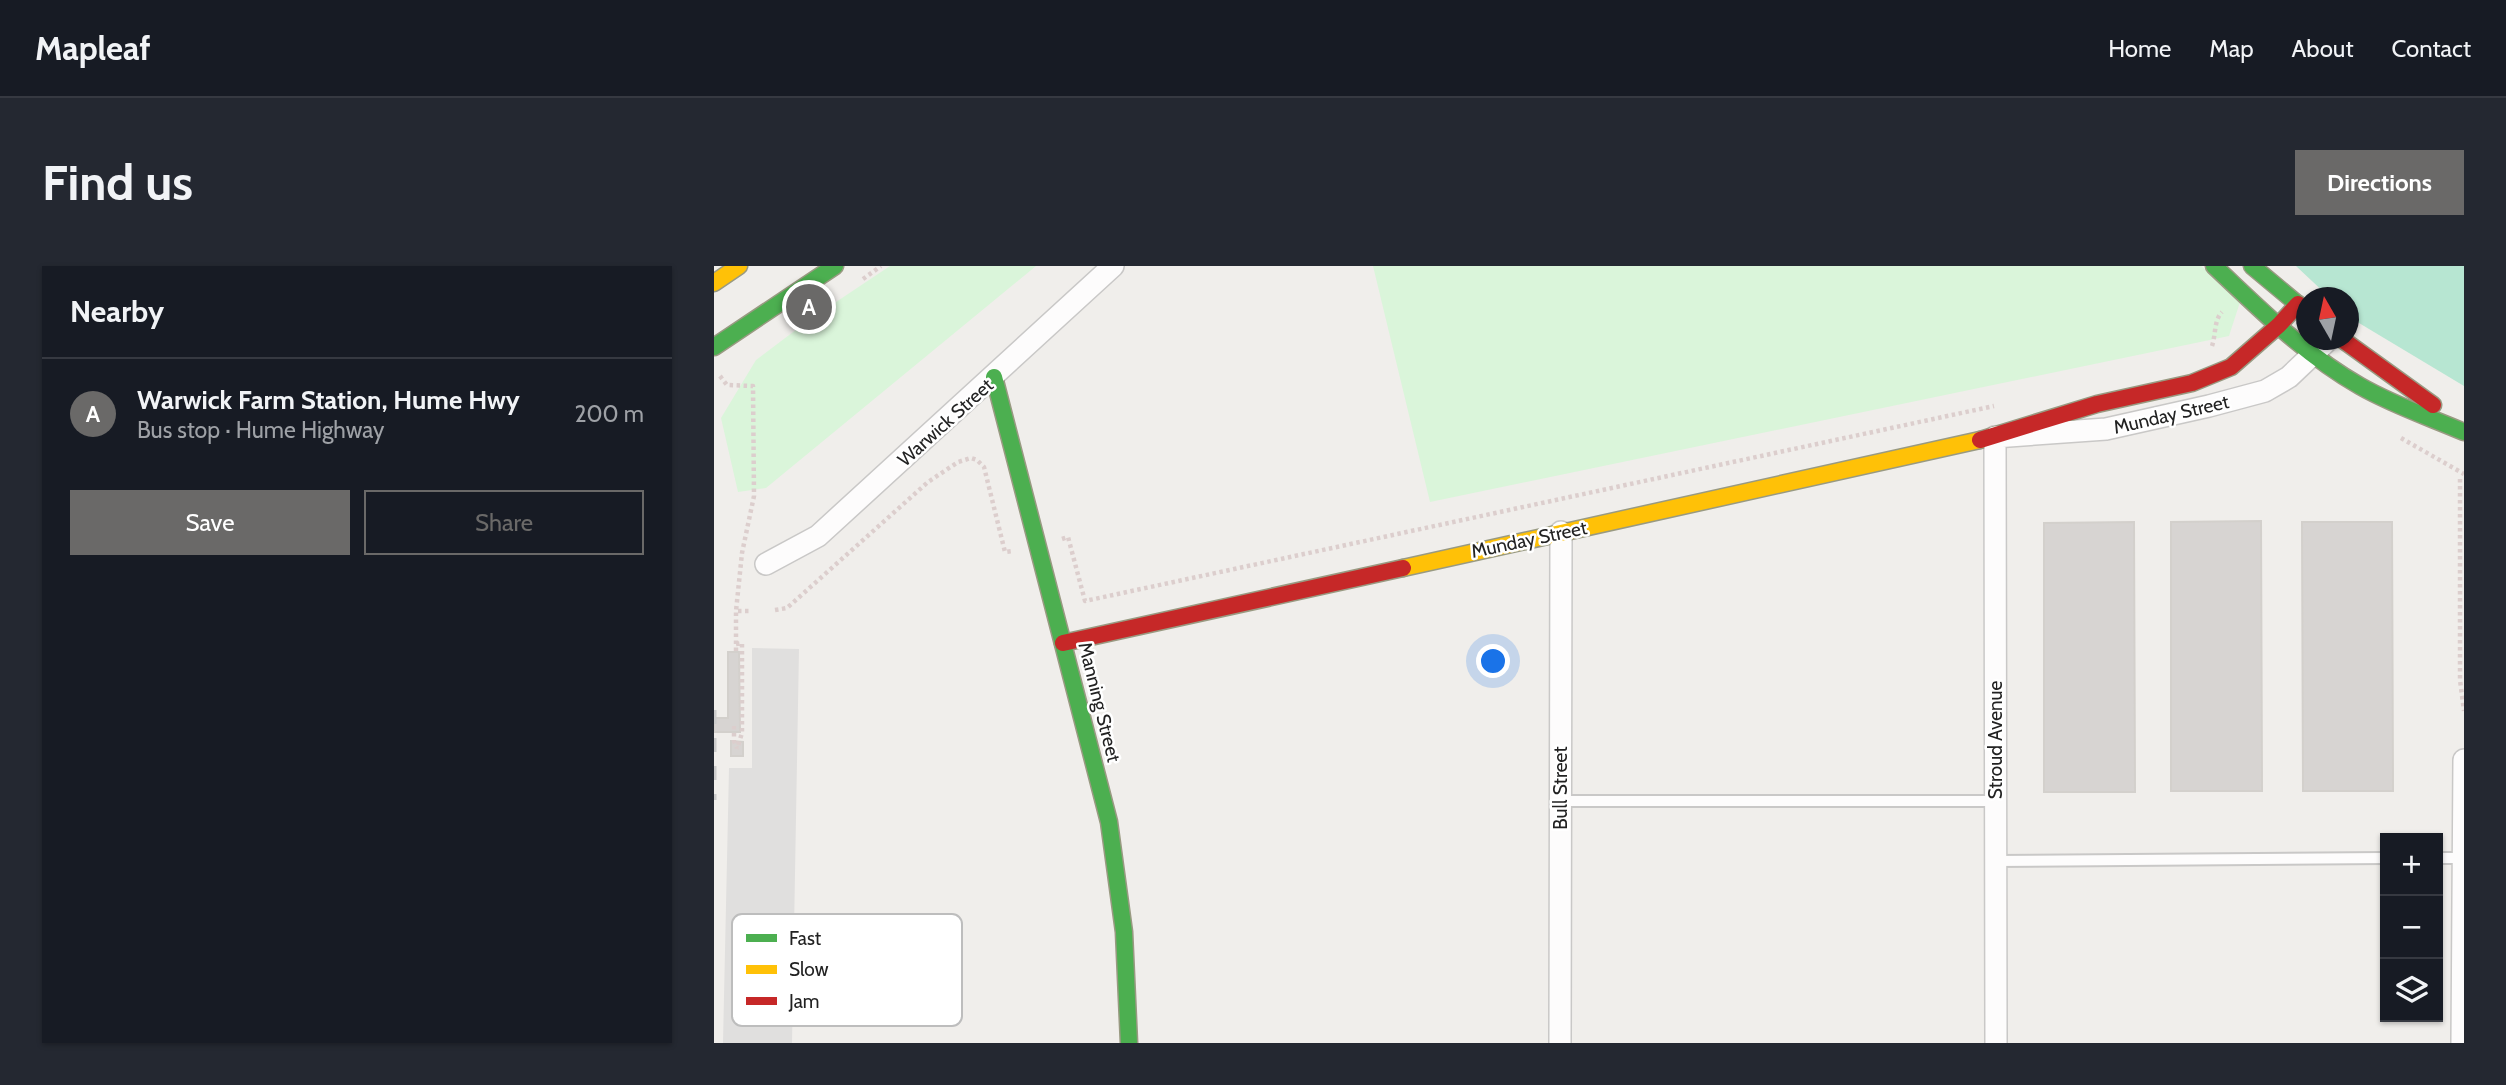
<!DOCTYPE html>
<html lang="en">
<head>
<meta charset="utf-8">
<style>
	body { margin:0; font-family:Cabin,sans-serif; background:#242831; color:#f1f3f6 }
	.controls { position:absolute; right:21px; bottom:21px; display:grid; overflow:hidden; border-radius:0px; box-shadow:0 2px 5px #0004 }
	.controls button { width:63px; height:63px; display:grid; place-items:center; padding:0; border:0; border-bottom:2px solid #363941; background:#171b24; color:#f1f3f6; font:35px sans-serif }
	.compass { position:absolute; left:1582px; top:21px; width:63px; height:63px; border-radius:50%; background:#171b24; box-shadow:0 2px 5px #0004; rotate:351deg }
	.you { position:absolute; left:780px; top:396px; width:24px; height:24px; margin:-18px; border:5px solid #fff; border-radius:50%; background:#1a73e8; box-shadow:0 0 0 10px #1a73e833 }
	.badge { display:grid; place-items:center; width:46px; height:46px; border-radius:50%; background:#6a6968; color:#fff; font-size:23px; font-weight:700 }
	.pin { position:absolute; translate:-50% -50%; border:4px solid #fff; box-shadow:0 2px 7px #0006 }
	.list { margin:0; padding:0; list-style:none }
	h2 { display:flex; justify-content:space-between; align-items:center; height:91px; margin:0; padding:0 28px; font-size:30px }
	h2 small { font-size:23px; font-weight:400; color:#9ea1a6 }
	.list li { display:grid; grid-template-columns:46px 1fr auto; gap:21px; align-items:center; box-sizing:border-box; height:112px; padding:0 28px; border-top:2px solid #363941 }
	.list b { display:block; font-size:26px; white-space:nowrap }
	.list p { margin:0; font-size:23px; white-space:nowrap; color:#9ea1a6 }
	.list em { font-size:23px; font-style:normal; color:#9ea1a6 }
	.actions { display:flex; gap:14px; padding:21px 28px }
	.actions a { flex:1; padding:16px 0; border:2px solid #6a6968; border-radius:0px; text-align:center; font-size:24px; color:#6a6968 }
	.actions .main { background:#6a6968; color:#fff }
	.icon { flex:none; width:38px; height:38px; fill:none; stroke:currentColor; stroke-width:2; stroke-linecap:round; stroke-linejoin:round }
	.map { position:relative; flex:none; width:1750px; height:777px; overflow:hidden; border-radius:0px }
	header { display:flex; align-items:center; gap:42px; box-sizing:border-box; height:98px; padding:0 35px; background:#171b24; border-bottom:2px solid #363941 }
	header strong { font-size:33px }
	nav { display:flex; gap:38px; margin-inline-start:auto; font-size:24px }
	.intro { display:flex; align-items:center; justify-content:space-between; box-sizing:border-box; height:168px; padding:0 42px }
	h1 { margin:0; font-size:49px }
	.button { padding:18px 32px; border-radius:0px; background:#6a6968; color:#fff; font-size:24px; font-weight:700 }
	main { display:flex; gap:42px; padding:0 42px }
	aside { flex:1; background:#171b24; border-radius:0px; box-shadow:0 2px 5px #0004 }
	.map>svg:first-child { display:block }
	.park { fill:#daf5da }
	.pitch { fill:#b7e6d2 }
	.parking { fill:#e0dfde }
	.building { fill:#d7d4d2; stroke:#d3d0cc; stroke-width:2 }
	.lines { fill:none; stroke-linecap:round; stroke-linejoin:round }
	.lane-casing { stroke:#c9c8c7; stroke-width:14 }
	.street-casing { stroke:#c9c8c7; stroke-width:24 }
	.fast-casing { stroke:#999a82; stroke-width:19 }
	.slow-casing { stroke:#999a82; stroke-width:19 }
	.jam-casing { stroke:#999a82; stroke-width:19 }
	.path { stroke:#dccecd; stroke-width:4.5; stroke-dasharray:3.5 3.5; stroke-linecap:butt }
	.lane { stroke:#fdfcfc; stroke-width:10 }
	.street { stroke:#fdfcfc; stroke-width:21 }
	.fast { stroke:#4caf50; stroke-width:16 }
	.slow { stroke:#ffc107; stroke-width:16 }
	.jam { stroke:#c62828; stroke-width:16 }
	.rail { stroke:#ccc; stroke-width:5; stroke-dasharray:14 14; stroke-linecap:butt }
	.labels { text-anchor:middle; stroke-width:5; stroke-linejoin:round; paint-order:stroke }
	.street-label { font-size:19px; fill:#222; stroke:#fff }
	.key { fill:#fff; stroke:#bdbdbd; stroke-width:2 }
	.key-label { font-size:19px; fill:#222 }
</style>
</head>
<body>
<header>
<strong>Mapleaf</strong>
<nav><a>Home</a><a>Map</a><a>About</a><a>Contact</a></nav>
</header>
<div class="intro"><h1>Find us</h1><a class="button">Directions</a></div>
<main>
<aside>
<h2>Nearby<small></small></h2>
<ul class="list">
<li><span class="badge">A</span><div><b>Warwick Farm Station, Hume Hwy</b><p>Bus stop · Hume Highway</p></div><em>200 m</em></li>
</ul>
<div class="actions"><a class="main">Save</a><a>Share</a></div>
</aside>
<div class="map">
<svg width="1750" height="777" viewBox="0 0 1750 777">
	<rect width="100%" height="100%" fill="#f0eeeb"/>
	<!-- park -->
	<path class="park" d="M176,0H322L52,222L24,226L7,152L42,94L95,54Z
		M659,0H1487L1527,33L1515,70L716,236Z"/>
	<!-- pitch -->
	<path class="pitch" d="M1582,0H1750V120L1635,51L1634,32L1615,31Z"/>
	<!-- parking -->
	<path class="parking" d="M38,382L85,383L78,777H9L15,502H38Z"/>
	<!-- building -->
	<path class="building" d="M1547,255L1548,525H1457V256Z
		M1420,256L1421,526H1330V257Z
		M1588,256H1678L1679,525H1589Z
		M14,386H25L26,466H0V452H14Z
		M17,475L29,476V490H17Z"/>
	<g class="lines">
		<!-- lane casing -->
		<g class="lane-casing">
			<path id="lane" d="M845,535H1281
				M1724,592H1748
				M1281,595L1671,592"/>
		</g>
		<!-- street casing -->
		<g class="street-casing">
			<path id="street" d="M52,298L104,270L399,0
				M846,777L847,266
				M1282,777L1281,171L1392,163L1495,140L1551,125L1575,111L1614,74
				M1748,777L1750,494"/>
		</g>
		<!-- fast casing -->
		<g class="fast-casing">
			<path id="fast" d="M1500,0C1546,43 1591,89 1646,120C1679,139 1715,151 1750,166
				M1538,0L1592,45
				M0,81L121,0
				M280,111L395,556L410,666L415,777"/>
		</g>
		<!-- slow casing -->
		<g class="slow-casing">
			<path id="slow" d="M0,17L25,0
				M689,302L1266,174"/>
		</g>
		<!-- jam casing -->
		<g class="jam-casing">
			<path id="jam" d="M1629,74L1719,139
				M1266,174L1383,138L1478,117L1517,101L1565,59L1584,38
				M349,377L689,302"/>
		</g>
		<!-- path -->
		<path class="path" d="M149,13L167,0
			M1498,80C1502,68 1500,54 1508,46
			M6,110L13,119L39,120L40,230L28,287L22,345
			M1687,172L1750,208
			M1746,213V414L1750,445
			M348,273L354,271L371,335L1280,140
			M61,344L73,342L214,216L244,196L257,192L263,194L270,201L291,286L299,285
			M22,378L28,377V467L23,483
			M22,385V345H37
			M20,460V475L23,482"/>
		<!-- lane -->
		<use href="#lane" class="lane"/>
		<!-- street -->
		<use href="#street" class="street"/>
		<!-- fast -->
		<use href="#fast" class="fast"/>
		<!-- slow -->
		<use href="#slow" class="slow"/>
		<!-- jam -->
		<use href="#jam" class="jam"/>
		<!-- rail -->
		<path class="rail" d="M0,444V534"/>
	</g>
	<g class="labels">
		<!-- street labels -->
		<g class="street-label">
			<text transform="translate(1457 148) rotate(-13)" y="7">Munday Street</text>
			<text transform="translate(231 156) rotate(-42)" y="7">Warwick Street</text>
			<text transform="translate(815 273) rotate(-12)" y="7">Munday Street</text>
			<text transform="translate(386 436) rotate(76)" y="7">Manning Street</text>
			<text transform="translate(1281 474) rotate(-90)" y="7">Stroud Avenue</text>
			<text transform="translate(846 522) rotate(-90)" y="7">Bull Street</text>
		</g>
	</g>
	<!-- legend -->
	<rect x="18" y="648" width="230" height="112" rx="10" class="key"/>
	<rect x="32" y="668" width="31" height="8" fill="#4caf50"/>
	<rect x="32" y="699" width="31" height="9" fill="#ffc107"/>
	<rect x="32" y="731" width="31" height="8" fill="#c62828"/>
	<g class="key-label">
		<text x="75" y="679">Fast</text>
		<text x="75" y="710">Slow</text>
		<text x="75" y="742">Jam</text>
	</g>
</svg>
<div class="controls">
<button>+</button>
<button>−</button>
<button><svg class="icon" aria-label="layers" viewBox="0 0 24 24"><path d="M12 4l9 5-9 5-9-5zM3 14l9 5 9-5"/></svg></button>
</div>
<svg class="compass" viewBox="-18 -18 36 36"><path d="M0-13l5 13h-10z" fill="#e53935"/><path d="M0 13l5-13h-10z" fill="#9ea1a6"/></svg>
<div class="you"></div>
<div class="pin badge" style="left:95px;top:41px">A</div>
</div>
</main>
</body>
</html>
